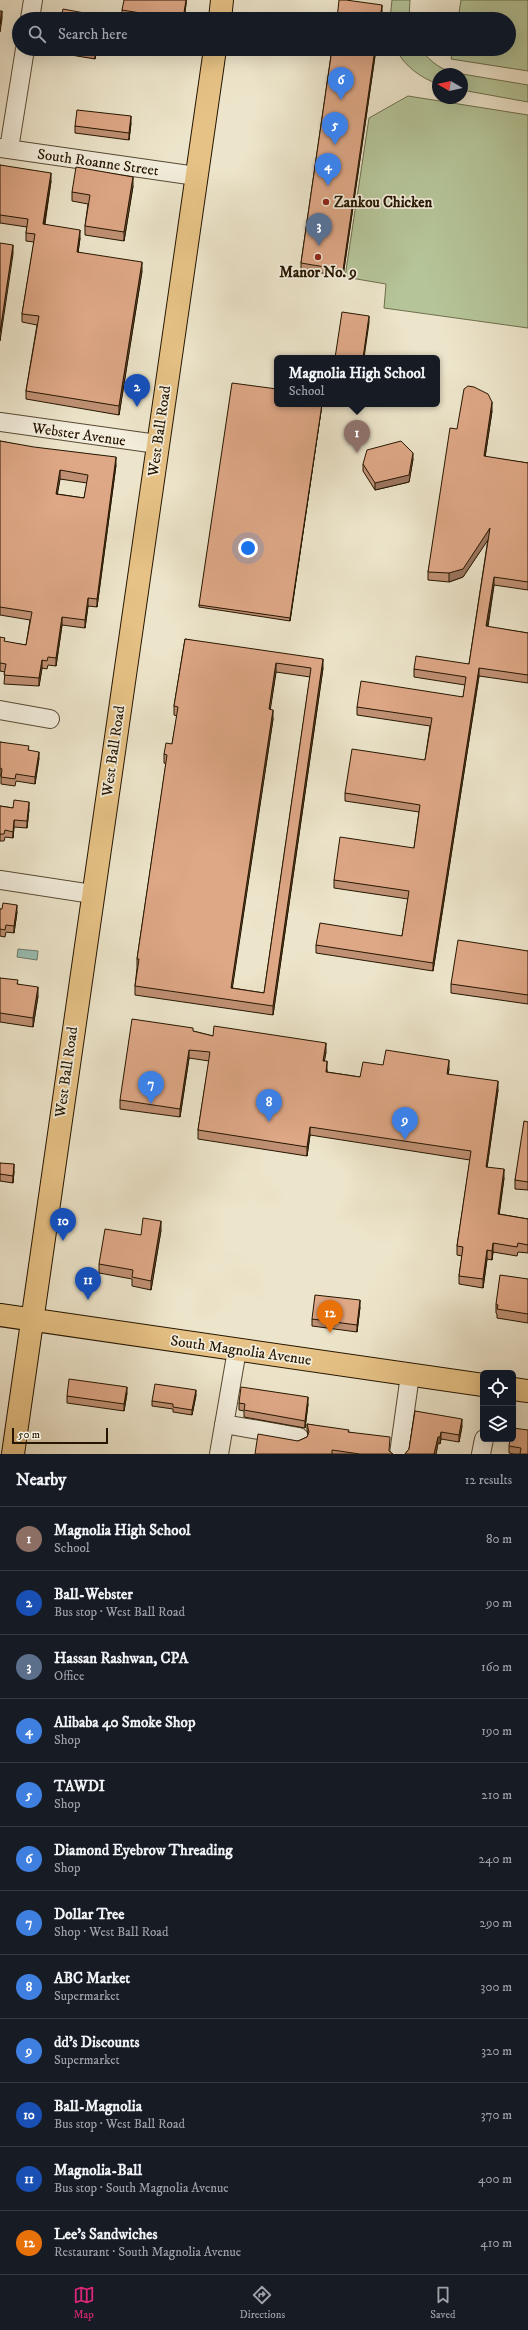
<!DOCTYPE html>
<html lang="en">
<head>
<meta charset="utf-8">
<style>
	body { margin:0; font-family:"IM FELL DW Pica",serif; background:#242831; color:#f1f3f6 }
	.controls { position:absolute; right:12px; bottom:12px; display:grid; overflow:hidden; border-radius:6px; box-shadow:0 4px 16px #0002 }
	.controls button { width:36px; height:36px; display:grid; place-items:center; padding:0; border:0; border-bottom:1px solid #363941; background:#171b24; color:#f1f3f6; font:20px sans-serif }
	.compass { position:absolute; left:432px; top:68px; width:36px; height:36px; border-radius:50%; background:#171b24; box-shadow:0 4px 16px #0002; rotate:279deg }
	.scale { position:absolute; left:12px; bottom:10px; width:96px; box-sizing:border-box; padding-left:4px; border:2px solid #261601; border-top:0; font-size:11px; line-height:14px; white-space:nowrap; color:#261601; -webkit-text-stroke:3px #f3eedd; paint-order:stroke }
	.you { position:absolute; left:248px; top:548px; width:14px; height:14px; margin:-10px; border:3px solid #fff; border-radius:50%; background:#1a73e8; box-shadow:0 0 0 6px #1a73e833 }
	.badge { display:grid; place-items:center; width:26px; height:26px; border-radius:50%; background:#db2777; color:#fff; font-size:13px; font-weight:700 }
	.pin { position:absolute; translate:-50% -33px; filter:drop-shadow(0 1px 2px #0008) }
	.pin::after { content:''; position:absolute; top:21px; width:14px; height:12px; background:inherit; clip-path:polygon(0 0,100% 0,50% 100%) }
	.popup { position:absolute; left:274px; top:355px; width:166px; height:52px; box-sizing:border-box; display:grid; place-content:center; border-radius:6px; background:#171b24; filter:drop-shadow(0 1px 3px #0005); font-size:13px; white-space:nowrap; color:#9ea1a6 }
	.popup b { font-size:15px; color:#f1f3f6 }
	.popup::after { content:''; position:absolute; left:50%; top:100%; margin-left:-8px; border:8px solid transparent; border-top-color:#171b24 }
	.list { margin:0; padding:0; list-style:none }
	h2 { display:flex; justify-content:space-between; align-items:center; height:52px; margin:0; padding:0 16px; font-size:17px }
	h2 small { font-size:13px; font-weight:400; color:#9ea1a6 }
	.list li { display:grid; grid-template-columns:26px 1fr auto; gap:12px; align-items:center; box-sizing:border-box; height:64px; padding:0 16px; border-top:1px solid #363941 }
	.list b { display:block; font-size:15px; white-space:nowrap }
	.list p { margin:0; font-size:13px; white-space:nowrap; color:#9ea1a6 }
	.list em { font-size:13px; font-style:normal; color:#9ea1a6 }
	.icon { flex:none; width:22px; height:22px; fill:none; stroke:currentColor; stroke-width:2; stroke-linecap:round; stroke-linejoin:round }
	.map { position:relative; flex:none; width:528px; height:1454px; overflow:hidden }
	.search { position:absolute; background:#171b24; box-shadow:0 4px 16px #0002; left:12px; right:12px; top:12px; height:44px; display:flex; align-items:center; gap:10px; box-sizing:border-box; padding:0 14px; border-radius:22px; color:#9ea1a6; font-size:15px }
	.sheet { height:820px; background:#171b24 }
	nav { display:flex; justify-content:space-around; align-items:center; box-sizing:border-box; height:56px; border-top:1px solid #363941; background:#171b24; font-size:11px; color:#9ea1a6 }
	nav a { display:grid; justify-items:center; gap:2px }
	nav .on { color:#db2777 }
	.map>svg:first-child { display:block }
	.green { fill:#b5c599; stroke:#6e6e4d }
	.water { fill:#99bfb4; stroke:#6b7b6c }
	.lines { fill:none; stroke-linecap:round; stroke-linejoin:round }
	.minor-casing { stroke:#584a34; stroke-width:20 }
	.major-casing { stroke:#261601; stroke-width:24 }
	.minor { stroke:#f3eedd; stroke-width:18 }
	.major { stroke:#e6c286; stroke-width:22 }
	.wall { fill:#bf9073; stroke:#261601; fill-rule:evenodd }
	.shaded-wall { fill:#9b755e; stroke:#261601 }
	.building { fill:#dea786; stroke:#261601; fill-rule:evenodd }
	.poi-dot { fill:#8f2418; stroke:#f3eedd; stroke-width:1.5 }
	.labels { text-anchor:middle; stroke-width:3.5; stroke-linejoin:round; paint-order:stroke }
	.street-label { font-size:15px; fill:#261601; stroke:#f3eedd }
	.poi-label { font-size:15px; font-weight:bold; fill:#261601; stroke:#f3eedd; text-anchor:start }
</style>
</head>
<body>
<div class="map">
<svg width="528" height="1454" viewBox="0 0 528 1454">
	<rect width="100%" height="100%" fill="#ede5cb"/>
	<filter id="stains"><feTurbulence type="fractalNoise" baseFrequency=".005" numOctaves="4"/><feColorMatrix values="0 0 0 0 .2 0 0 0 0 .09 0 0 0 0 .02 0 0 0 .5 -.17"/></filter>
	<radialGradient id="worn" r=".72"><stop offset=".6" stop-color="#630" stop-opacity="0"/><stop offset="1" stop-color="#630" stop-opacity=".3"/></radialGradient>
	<!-- green -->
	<path class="green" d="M392,0H410L409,19H390Z
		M461,0H528V71L451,59L453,49H509V19H458Z
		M396,49H420C432,63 442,71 460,74H438V84C421,78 404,66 396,49Z
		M462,74L528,85V102L462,90Z
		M408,96L528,115V328L384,308L386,284L345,277L369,118Z"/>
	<!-- water -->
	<path class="water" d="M18,949L38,951L37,960L17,957Z"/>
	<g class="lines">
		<!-- minor casing -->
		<g class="minor-casing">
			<path id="minor" d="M30,19L33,0
				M0,148L196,176
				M9,149L25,49
				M0,422L157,444
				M0,710L50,719
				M0,880L92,894
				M224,1424L299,1437
				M219,1454L237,1350
				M399,1454L410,1375
				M481,1454L484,1439"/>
		</g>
		<!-- major casing -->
		<g class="major-casing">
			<path id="major" d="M220,19L222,0
				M0,1315L483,1385
				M513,1389L528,1391
				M13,1454L215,49"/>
		</g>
		<!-- minor -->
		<use href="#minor" class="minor"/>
		<!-- major -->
		<use href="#major" class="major"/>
	</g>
	<!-- wall -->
	<path class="wall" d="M186,0V4L184,19H136L122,17V10Z
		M71,49H97L95,59L71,55Z
		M332,49H376L343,276L301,270V263Z
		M131,123L129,140L75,133V126Z
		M0,165L51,181L45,224L80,238L78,252L142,271L119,415L26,399V391L37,325L22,322V314L34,242L26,241V233L27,227L0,223Z
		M133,186L124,241L85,235V226L88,204L72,201V192Z
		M322,404L290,621L199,607V605Z
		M492,411L485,457L528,463V590L494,585L488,627L528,633V683L479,676L433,971L316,953V945L402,936L408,899L334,888V880L414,848L419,812L345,801V793L425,760L430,726L357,715V707L463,697L465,685L414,677V669L469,664L488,539L463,577L449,582L428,580V572L457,429Z
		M0,441L116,465L97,607L88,606L85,628L62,625L56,666L48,665L47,669L42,668L39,686L4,684L5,672L0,671V637L5,642L26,645L30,620L0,615ZM60,479L87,483L84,498L57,494Z
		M413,459L409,482L375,490L363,471V464Z
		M185,639L323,668L273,1015L135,995V986L137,968V959L166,764L164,763V754L172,744L177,716L174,715V706ZM276,672L310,677L264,993L232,988L273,719L270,709Z
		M0,742L29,750L39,758L35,784L16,781L15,786L1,784V775H0Z
		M0,806L13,808L29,809L27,828L14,827L13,838L5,837L4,841H0Z
		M0,909L17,912L14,933L6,932L5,937L0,936Z
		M528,951V1004L451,993V984Z
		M0,978L18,984L38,996L33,1027L0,1022Z
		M193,1031L213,1036L326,1052L324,1061L327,1070V1072L360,1077L383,1065L449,1069L448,1074L498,1090L487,1167L504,1178L499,1214L528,1219V1253L518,1252L517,1256L493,1252L492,1260L487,1259L483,1288L459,1284V1276L462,1256L457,1255V1246L470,1160L310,1135L307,1156L198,1139V1130L209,1061L189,1058L180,1117L120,1109V1100Z
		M528,1122V1190L515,1189V1180Z
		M0,1163L14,1171L13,1183L0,1181Z
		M161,1230L151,1290L132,1286V1279L99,1273V1264L141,1235Z
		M528,1279V1323L497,1318V1314L496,1313V1304Z
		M360,1307L357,1332L312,1326V1319Z
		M127,1393L124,1411L67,1403V1396Z
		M196,1395L192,1415L173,1412V1409L152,1406V1401Z
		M239,1403L308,1404L305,1428L244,1417V1411L239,1410Z
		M415,1411L462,1426L459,1442L441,1439L440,1444L438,1443L436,1454H405L409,1449Z
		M307,1424L349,1432L389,1451L393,1454H255L298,1441L307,1437L308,1435L307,1430Z
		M528,1430V1454H514L509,1453V1446Z"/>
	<!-- shaded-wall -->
	<path class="shaded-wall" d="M186,0V4L184,19H183Z
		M382,5V12L381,19H380Z
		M2,11V19L0,32V24Z
		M95,49H97L95,59Z
		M375,49H376L343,276V270Z
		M131,116V123L129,140V133Z
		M51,173V181L43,232V224Z
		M133,177V186L124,241V232Z
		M80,230V238L77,261V252Z
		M13,245V254L0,341V332Z
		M142,262V271L119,415V406Z
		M369,316V323L364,358H363Z
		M492,402V411L484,464V456Z
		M322,404L290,621V618Z
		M413,453V459L409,482L375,490V483Z
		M116,457V465L97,607V599Z
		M60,470V479L56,502V494Z
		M490,528V537L463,577L449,582V573Z
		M494,577V585L486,634V626Z
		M88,598V606L85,628V620Z
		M62,617V625L56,666V658Z
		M323,659V668L273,1015V1006Z
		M42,660V668L39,686V678Z
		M276,663V672L269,718V709Z
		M479,668V676L433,971V963Z
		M273,710V719L231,997V988Z
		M39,752V758L35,784V777Z
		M29,802V809L27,828V821Z
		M14,820V827L13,838V832Z
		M17,905V912L14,933V926Z
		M38,987V996L33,1027V1018Z
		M326,1043V1052L323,1069V1061Z
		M189,1050V1058L180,1117V1109Z
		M449,1060V1069L447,1082V1074Z
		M327,1061V1070L326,1080V1072Z
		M498,1081V1090L486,1175V1167Z
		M310,1127V1135L307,1156V1147Z
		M14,1164V1171L13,1183V1176Z
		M504,1169V1178L498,1223V1214Z
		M161,1221V1230L151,1290V1281Z
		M493,1243V1252L492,1260V1251Z
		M487,1250V1259L483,1288V1279Z
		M360,1300V1307L357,1332V1325Z
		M127,1387V1393L124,1411V1404Z
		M196,1390V1395L192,1415V1410Z
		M308,1397V1404L305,1428V1421Z
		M462,1419V1426L459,1442V1435Z
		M441,1432V1439L440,1444V1437Z
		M438,1437V1443L436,1454H434Z"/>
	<!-- building -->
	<path class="building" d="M124,0H186L183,19H178L122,10Z
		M339,0H346L382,5L380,19H337Z
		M63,9L95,15V19H55V17L61,18Z
		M0,11H2L0,24Z
		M332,49H375L343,270L301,263Z
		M77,110L131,116L129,133L75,126Z
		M0,165L51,173L43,224L80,230L77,252L142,262L119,406L26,391L39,316L22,314L35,234L26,233L28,219L0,215Z
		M76,167L133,177L124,232L85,226L90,195L72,192Z
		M0,243L13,245L0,332Z
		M342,312L369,316L363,358H335Z
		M232,383L277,389V404H322L290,618L199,605Z
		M468,386L474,387L488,394L492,402L484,456L528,463V582L494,577L486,626L528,633V675L479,668L433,963L316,945L320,923L402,936L409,891L334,880L340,837L414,848L420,805L345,793L352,749L425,760L432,718L357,707L361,681L463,697L466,677L414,669L416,656L469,664L490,528L463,569L449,573L428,572L450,428L457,429L464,389Z
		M0,441L34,447L116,457L97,599L88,598L85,620L62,617L56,658L48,657L47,661L42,660L39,678L4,675L6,664L0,663V637L5,638L4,641L26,645L32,612L0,607ZM60,470L88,475L84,498L56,494Z
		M401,441L413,453L409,475L375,483L363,464L367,450Z
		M185,639L323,659L273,1006L135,986L139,959H137L167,755L164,754L166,743L172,744L178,707L174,706ZM276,663L311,668L264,993L231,988L273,710L269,709Z
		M0,742L29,746L28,750L39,752L35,777L16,774L15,779L1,777L2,769L0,768Z
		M14,800L29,802L27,821L14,820L13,832L5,830L4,834H0V806L13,808Z
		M3,903L17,905L14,926L6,925L5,930L0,929V909H2Z
		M458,940L528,951V995L451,984Z
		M0,978L18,980L17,984L38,987L33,1018L0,1013Z
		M132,1019L193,1028V1031L213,1036L214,1026L326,1043L323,1061H327L326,1072L360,1077L363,1062L383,1065L386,1050L449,1060L447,1074L498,1081L486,1167L504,1169L498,1214L528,1219V1245L518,1243L517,1247L493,1243L492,1251L487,1250L483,1279L459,1276L463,1247L457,1246L471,1151L310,1127L307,1147L198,1130L210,1052L189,1050L180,1109L120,1100Z
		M524,1121L528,1122V1182L515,1180Z
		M0,1163L14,1164L13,1176L0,1174Z
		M143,1218L161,1221L151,1281L132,1277L133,1270L99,1264L105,1229L141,1235Z
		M500,1275L528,1279V1314L497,1309L498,1305L496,1304Z
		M315,1295L360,1300L357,1325L312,1319Z
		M69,1379L127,1387L124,1404L67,1396Z
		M155,1384L196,1390L192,1410L173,1407V1404L152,1401Z
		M241,1387L308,1397L305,1421L244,1410L245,1404L239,1403Z
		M415,1411L462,1419L459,1435L441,1432L440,1437H438L434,1454H405L409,1449Z
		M307,1424L349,1430L348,1432L390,1437L389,1451L393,1454H360L332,1450V1454H255L258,1434L298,1441L307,1437L309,1432Z
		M513,1428L528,1430V1454H520L521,1448L509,1446L510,1439H513Z"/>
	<!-- markers -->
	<g class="poi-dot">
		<circle cx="326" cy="202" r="4"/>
		<circle cx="318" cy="257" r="4"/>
	</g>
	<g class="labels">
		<!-- street labels -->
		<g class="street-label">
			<text transform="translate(98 162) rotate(8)" y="5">South Roanne Street</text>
			<text transform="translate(159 431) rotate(-82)" y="5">West Ball Road</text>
			<text transform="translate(79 434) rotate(8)" y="5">Webster Avenue</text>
			<text transform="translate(113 751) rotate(-82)" y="5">West Ball Road</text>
			<text transform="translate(66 1072) rotate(-82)" y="5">West Ball Road</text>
			<text transform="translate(241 1350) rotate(8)" y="5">South Magnolia Avenue</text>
		</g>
		<!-- poi labels -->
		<g class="poi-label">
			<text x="334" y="207">Zankou Chicken</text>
			<text x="318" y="277" text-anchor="middle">Manor No. 9</text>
		</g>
	</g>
	<rect width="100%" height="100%" filter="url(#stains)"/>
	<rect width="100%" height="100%" fill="url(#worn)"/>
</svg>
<div class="controls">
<button><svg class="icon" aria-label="locate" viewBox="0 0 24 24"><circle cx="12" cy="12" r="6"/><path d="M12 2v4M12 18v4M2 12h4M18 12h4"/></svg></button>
<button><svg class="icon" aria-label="layers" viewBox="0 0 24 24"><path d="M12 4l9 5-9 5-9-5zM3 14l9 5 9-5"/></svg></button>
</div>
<svg class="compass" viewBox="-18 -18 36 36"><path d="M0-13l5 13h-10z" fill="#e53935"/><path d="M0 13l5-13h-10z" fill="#9ea1a6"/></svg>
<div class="scale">50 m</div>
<div class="you"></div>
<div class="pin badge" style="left:357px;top:453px;background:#8d6e63">1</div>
<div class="popup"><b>Magnolia High School</b>School</div>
<div class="pin badge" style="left:137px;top:407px;background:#1a4fb4">2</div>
<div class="pin badge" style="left:319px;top:246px;background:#5c6f8a">3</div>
<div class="pin badge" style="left:328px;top:186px;background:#3f7fe0">4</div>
<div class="pin badge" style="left:335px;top:145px;background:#3f7fe0">5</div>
<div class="pin badge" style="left:341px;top:100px;background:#3f7fe0">6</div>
<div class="pin badge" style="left:151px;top:1104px;background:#3f7fe0">7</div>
<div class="pin badge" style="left:269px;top:1122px;background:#3f7fe0">8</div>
<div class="pin badge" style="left:405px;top:1140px;background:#3f7fe0">9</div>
<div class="pin badge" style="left:63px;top:1241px;background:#1a4fb4">10</div>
<div class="pin badge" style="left:88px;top:1300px;background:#1a4fb4">11</div>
<div class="pin badge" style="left:330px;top:1333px;background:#e8710a">12</div>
<div class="search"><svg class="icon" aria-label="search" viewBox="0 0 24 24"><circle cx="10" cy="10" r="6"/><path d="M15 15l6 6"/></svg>Search here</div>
</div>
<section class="sheet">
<h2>Nearby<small>12 results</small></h2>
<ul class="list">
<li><span class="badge" style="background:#8d6e63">1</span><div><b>Magnolia High School</b><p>School</p></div><em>80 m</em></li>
<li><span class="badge" style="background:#1a4fb4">2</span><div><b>Ball-Webster</b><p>Bus stop · West Ball Road</p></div><em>90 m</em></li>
<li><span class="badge" style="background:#5c6f8a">3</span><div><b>Hassan Rashwan, CPA</b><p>Office</p></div><em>160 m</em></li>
<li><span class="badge" style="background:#3f7fe0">4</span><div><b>Alibaba 40 Smoke Shop</b><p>Shop</p></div><em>190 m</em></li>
<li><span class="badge" style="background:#3f7fe0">5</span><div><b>TAWDI</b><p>Shop</p></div><em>210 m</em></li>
<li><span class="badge" style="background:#3f7fe0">6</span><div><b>Diamond Eyebrow Threading</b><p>Shop</p></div><em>240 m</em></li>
<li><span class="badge" style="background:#3f7fe0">7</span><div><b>Dollar Tree</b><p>Shop · West Ball Road</p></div><em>290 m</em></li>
<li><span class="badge" style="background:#3f7fe0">8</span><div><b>ABC Market</b><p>Supermarket</p></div><em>300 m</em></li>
<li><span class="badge" style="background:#3f7fe0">9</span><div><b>dd's Discounts</b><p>Supermarket</p></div><em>320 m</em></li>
<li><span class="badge" style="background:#1a4fb4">10</span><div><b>Ball-Magnolia</b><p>Bus stop · West Ball Road</p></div><em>370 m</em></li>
<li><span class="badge" style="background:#1a4fb4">11</span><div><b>Magnolia-Ball</b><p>Bus stop · South Magnolia Avenue</p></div><em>400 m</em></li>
<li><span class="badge" style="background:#e8710a">12</span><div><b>Lee's Sandwiches</b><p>Restaurant · South Magnolia Avenue</p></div><em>410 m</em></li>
</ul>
</section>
<nav>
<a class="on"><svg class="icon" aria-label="map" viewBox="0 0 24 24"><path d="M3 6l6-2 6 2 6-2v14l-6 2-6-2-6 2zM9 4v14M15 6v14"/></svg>Map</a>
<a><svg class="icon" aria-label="directions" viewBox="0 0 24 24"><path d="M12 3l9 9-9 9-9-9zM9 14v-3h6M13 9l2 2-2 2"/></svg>Directions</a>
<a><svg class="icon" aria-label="saved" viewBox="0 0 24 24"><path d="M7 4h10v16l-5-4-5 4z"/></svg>Saved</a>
</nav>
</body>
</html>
